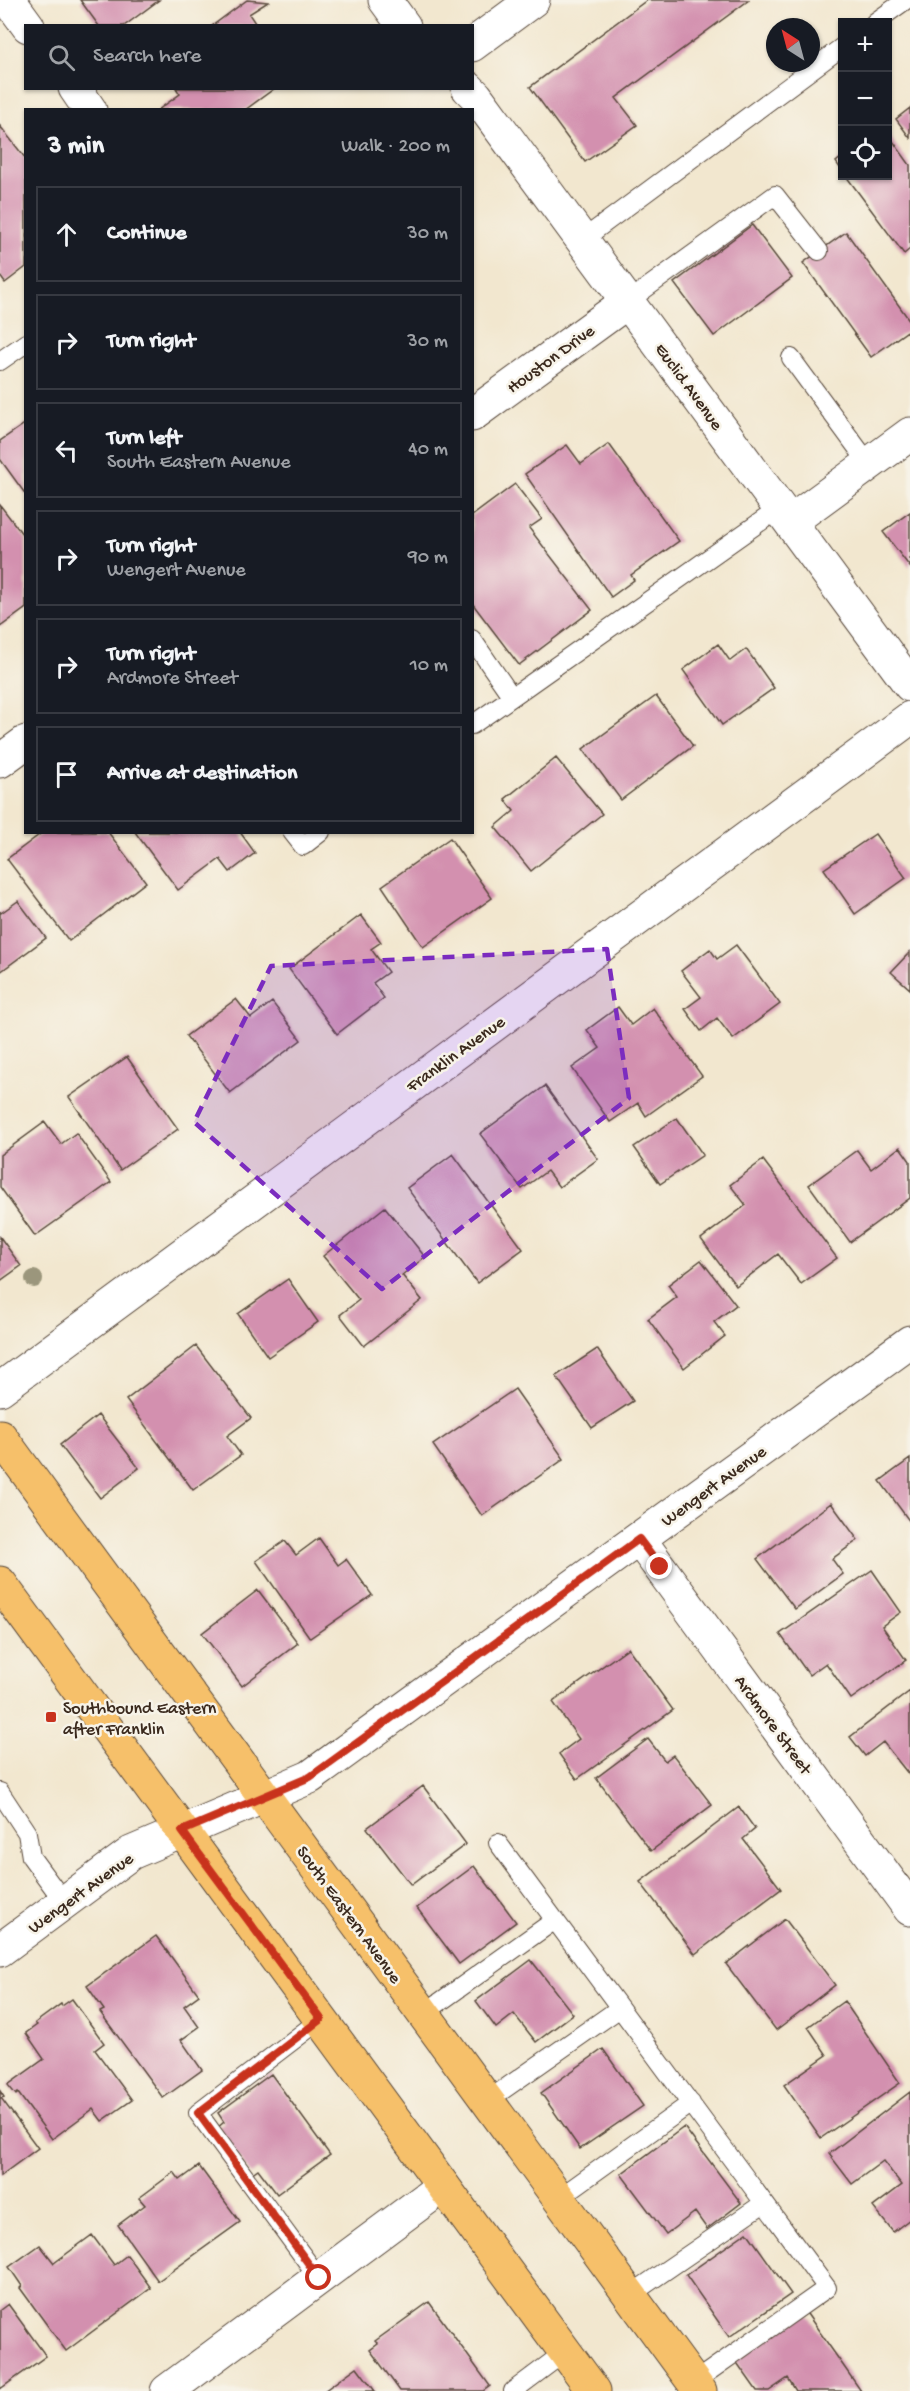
<!DOCTYPE html>
<html lang="en">
<head>
<meta charset="utf-8">
<style>
	body { margin:0; font-family:"Gochi Hand",sans-serif; background:#242831; color:#f1f3f6 }
	.controls { position:absolute; right:18px; top:18px; display:grid; overflow:hidden; border-radius:0px; box-shadow:0 2px 4px #0004 }
	.controls button { width:54px; height:54px; display:grid; place-items:center; padding:0; border:0; border-bottom:2px solid #363941; background:#171b24; color:#f1f3f6; font:30px sans-serif }
	.compass { position:absolute; left:766px; top:18px; width:54px; height:54px; border-radius:50%; background:#171b24; box-shadow:0 2px 4px #0004; rotate:324deg }
	.stop { position:absolute; width:18px; height:18px; margin:-14px; border:4px solid #c8321e; border-radius:50%; background:#fff }
	.stop.end { background:#c8321e; border-color:#fff; box-shadow:0 2px 6px #0008 }
	.list { margin:0; padding:0; list-style:none }
	h2 { display:flex; justify-content:space-between; align-items:center; height:78px; margin:0; padding:0 24px; font-size:26px }
	h2 small { font-size:20px; font-weight:400; color:#9ea1a6 }
	.list li { display:grid; grid-template-columns:39px 1fr auto; gap:18px; align-items:center; box-sizing:border-box; height:96px; margin:0 12px 12px; padding:0 12px; border:2px solid #363941; border-radius:0px }
	.list b { display:block; font-size:22px; white-space:nowrap }
	.list p { margin:0; font-size:20px; white-space:nowrap; color:#9ea1a6 }
	.list em { font-size:20px; font-style:normal; color:#9ea1a6 }
	.icon { flex:none; width:33px; height:33px; fill:none; stroke:currentColor; stroke-width:2; stroke-linecap:round; stroke-linejoin:round }
	.map { position:relative; flex:none; width:910px; height:2391px; overflow:hidden }
	.search { position:absolute; background:#171b24; box-shadow:0 2px 4px #0004; left:24px; top:24px; width:450px; height:66px; display:flex; align-items:center; gap:15px; box-sizing:border-box; padding:0 21px; border-radius:0px; color:#9ea1a6; font-size:22px }
	.panel { position:absolute; background:#171b24; box-shadow:0 2px 4px #0004; left:24px; top:108px; width:450px; height:726px; border-radius:0px }
	.map>svg:first-child { display:block }
	.building { fill:#d390af }
	.lines { fill:none; stroke-linecap:round; stroke-linejoin:round }
	.lane-casing { stroke:#564639; stroke-width:20 }
	.street-casing { stroke:#564639; stroke-width:35 }
	.primary-casing { stroke:#564639; stroke-width:35 }
	.lane { stroke:#fff; stroke-width:18 }
	.street { stroke:#fff; stroke-width:33 }
	.primary { stroke:#f6c06b; stroke-width:33 }
	.tree { fill:#9b967b }
	.route { stroke:#c8321e; stroke-width:8 }
	.marked { fill:#7b2cbf; fill-opacity:0.2; stroke:#7b2cbf; stroke-width:4.5; stroke-dasharray:12 8; stroke-linejoin:round }
	.poi-dot { fill:#c8321e; stroke:#f7f3e8; stroke-width:2 }
	.labels { text-anchor:middle; stroke-width:5; stroke-linejoin:round; paint-order:stroke }
	.street-label { font-size:18px; fill:#3b2a1e; stroke:#f7f3e8 }
	.poi-label { font-size:18px; fill:#3b2a1e; stroke:#f7f3e8; text-anchor:start }
</style>
</head>
<body>
<div class="map">
<svg width="910" height="2391" viewBox="0 0 910 2391">
	<rect width="100%" height="100%" fill="#f7f3e8"/>
	<filter id="ink" filterUnits="userSpaceOnUse"><feTurbulence type="fractalNoise" baseFrequency=".0167" numOctaves="2"/><feDisplacementMap in="SourceGraphic" scale="12" xChannelSelector="R" yChannelSelector="G"/><feConvolveMatrix kernelMatrix="1 2 1 2 8 2 1 2 1" color-interpolation-filters="sRGB"/></filter>
	<filter id="wash" filterUnits="userSpaceOnUse"><feTurbulence type="fractalNoise" baseFrequency=".008" numOctaves="4" result="noise"/><feDisplacementMap in="SourceGraphic" scale="24" xChannelSelector="R" yChannelSelector="G"/><feGaussianBlur stdDeviation="1.35" result="paint"/><feColorMatrix in="noise" values="0 0 0 0 0 0 0 0 0 0 0 0 0 0 0 0 0 1.4 0 .05"/><feComposite in="paint" operator="in"/></filter>
	<g filter="url(#wash)">
		<rect width="100%" height="100%" fill="#f2e7cf"/>
		<g id="blocks">
			<!-- building -->
			<path class="building" d="M80,0H159L124,26H99Z
				M247,0L268,2L249,14L257,26H212Z
				M647,0H749L616,98L637,125L585,162L530,87Z
				M176,88H275L245,110H158L180,94Z
				M910,108V138L896,119Z
				M0,126L26,159V267L5,283L0,276Z
				M888,134L910,165V249L904,254L846,176H888Z
				M842,157V171L836,162Z
				M752,225L792,278L714,336L674,283Z
				M846,232L910,321V329L871,357L803,263Z
				M26,423V495L0,459V441Z
				M609,444L679,541L631,575L634,580L611,597L525,474L567,445L581,464Z
				M515,484L542,519L529,528L592,610L519,665L472,603V516Z
				M0,505L26,539V608L0,627Z
				M910,512V567L883,532Z
				M718,644L730,661L746,649L774,688L722,725L683,670Z
				M656,696L693,746L621,800L583,749Z
				M556,758L602,814L531,871L495,827L514,811L505,799Z
				M43,832H108L146,882L69,941L7,859Z
				M135,832H240L255,853L230,872L220,859L178,890Z
				M875,834L906,878L855,914L824,869Z
				M450,838L492,898L423,947L382,886Z
				M18,901L46,938L0,972V911L1,913Z
				M361,915L381,942L371,949L388,972L373,983L384,998L337,1034L289,969Z
				M736,945L780,1004L733,1039L717,1018L701,1031L685,1009L701,997L681,971L710,949L717,959Z
				M910,952V989L891,972Z
				M236,999L251,1018L272,1002L301,1040L230,1093L186,1036Z
				M618,1007L631,1025L653,1008L702,1076L646,1116L638,1103L610,1122L572,1068L600,1048L587,1030Z
				M127,1057L178,1129L120,1170L69,1097Z
				M545,1086L598,1159L559,1187L547,1171L522,1189L480,1134Z
				M677,1118L703,1155L660,1184L634,1147Z
				M45,1122L61,1144L76,1133L111,1182L35,1236L0,1187V1155Z
				M900,1147L910,1161V1198L850,1242L809,1185L857,1150L871,1169Z
				M453,1154L523,1249L477,1283L407,1188Z
				M763,1160L837,1258L801,1284L778,1254L736,1286L701,1239L746,1205L730,1185Z
				M385,1207L425,1257L402,1275L422,1300L364,1346L340,1315L359,1300L323,1256Z
				M0,1237L21,1266L0,1281Z
				M701,1260L736,1305L714,1322L725,1336L684,1368L648,1319L677,1297L668,1285Z
				M288,1279L318,1322L268,1357L238,1314Z
				M196,1346L251,1418L227,1436L241,1455L193,1490L126,1400Z
				M597,1349L633,1401L592,1428L556,1376Z
				M515,1389L564,1459L482,1516L433,1445Z
				M98,1415L139,1468L100,1498L60,1445Z
				M910,1459V1522L880,1481Z
				M831,1503L858,1540L832,1559L843,1574L795,1609L757,1559Z
				M319,1538L338,1565L346,1559L372,1595L310,1638L256,1561L285,1541L296,1555Z
				M872,1570L901,1612L882,1626L906,1660L851,1699L826,1663L809,1675L780,1634Z
				M258,1590L298,1643L242,1686L202,1633Z
				M628,1648L673,1710L577,1779L559,1754L579,1739L553,1702Z
				M910,1691V1776L883,1742L865,1756L850,1737Z
				M648,1739L665,1761L673,1755L712,1805L651,1851L596,1778Z
				M423,1786L466,1844L411,1885L367,1828Z
				M739,1807L755,1829L743,1839L781,1889L695,1954L640,1882Z
				M474,1866L516,1922L459,1964L417,1908Z
				M785,1919L835,1985L776,2030L726,1964Z
				M156,1936L199,1995L184,2006L199,2027L181,2040L202,2070L163,2098L100,2012L104,2010L87,1986Z
				M531,1960L573,2014L536,2042L514,2014L496,2028L476,2001Z
				M72,1999L104,2043L95,2050L132,2100L102,2121L93,2109L52,2139L18,2093L16,2095L8,2085L44,2059L26,2033L37,2025L35,2023L61,2004L62,2006Z
				M844,2001L900,2083L821,2138L784,2085L827,2055L808,2027Z
				M603,2049L643,2106L580,2149L541,2093Z
				M271,2074L330,2155L277,2194L258,2169L251,2174L217,2128L224,2122L218,2113Z
				M0,2091L4,2097L1,2098L38,2148L0,2176Z
				M910,2092V2219L893,2232L873,2207L902,2185L883,2161L852,2184L829,2154Z
				M684,2127L741,2203L707,2229L695,2212L666,2234L621,2174Z
				M199,2166L240,2222L158,2281L118,2225L145,2205L139,2198L174,2172L180,2180Z
				M747,2232L791,2294L729,2337L686,2275Z
				M92,2235L114,2265L127,2255L151,2288L66,2351L20,2288L22,2286L9,2267L40,2245L54,2263Z
				M429,2302L490,2386L483,2391H400L370,2350L378,2344L375,2341Z
				M8,2304L46,2356L0,2389V2310Z
				M805,2311L861,2391H796L788,2378L769,2391H757L735,2360Z
				M357,2367L375,2391H324Z"/>
		</g>
	</g>
	<g filter="url(#ink)">
		<use href="#blocks" fill-opacity="0" stroke="#564639" stroke-width="1.5"/>
		<g class="lines">
			<!-- lane casing -->
			<g class="lane-casing">
				<path id="lane" d="M875,22L906,0
					M582,240L842,47
					M627,302L775,195L819,251
					M791,358L869,464
					M0,361L26,343
					M472,639L512,697L780,508
					M472,725L512,697
					M292,832L303,846L321,832
					M0,1792L27,1833L31,1857L64,1902
					M498,1843L827,2288L694,2382
					M423,2014L555,1920
					M487,2101L620,2008
					M559,2198L691,2103
					M319,2278L198,2113L321,2019
					M630,2295L764,2203
					M513,2391L565,2352"/>
			</g>
			<!-- street casing -->
			<g class="street-casing">
				<path id="street" d="M9,0L28,26
					M385,0L404,26
					M472,45L533,0
					M75,88L90,110
					M468,88L476,96L910,685
					M472,415L627,302
					M790,522L910,434
					M0,761L26,742
					M0,1389L910,718
					M639,1539L910,1909
					M0,1950L131,1853L310,1777L910,1342
					M167,2391L443,2186"/>
			</g>
			<!-- primary casing -->
			<g class="primary-casing">
				<path id="primary" d="M0,1436L700,2391
					M0,1583L594,2391"/>
			</g>
			<!-- lane -->
			<use href="#lane" class="lane"/>
			<!-- street -->
			<use href="#street" class="street"/>
			<!-- primary -->
			<use href="#primary" class="primary"/>
		</g>
		<!-- trees -->
		<circle class="tree" cx="34" cy="1279" r="9"/>
	</g>
	<g class="lines" filter="url(#ink)">
		<!-- route -->
		<path class="route" d="M319,2278L198,2113L321,2019L182,1831L310,1777L639,1539L660,1567"/>
	</g>
	<!-- marked area -->
	<path class="marked" d="M607,949L629,1098L382,1289L194,1122L271,966Z"/>
	<!-- markers -->
	<rect class="poi-dot" x="45" y="1711" width="12" height="12" rx="3"/>
	<g class="labels">
		<!-- street labels -->
		<g class="street-label">
			<text transform="translate(550 358) rotate(-36)" y="6">Houston Drive</text>
			<text transform="translate(690 386) rotate(54)" y="6">Euclid Avenue</text>
			<text transform="translate(455 1053) rotate(-36)" y="6">Franklin Avenue</text>
			<text transform="translate(713 1485) rotate(-36)" y="6">Wengert Avenue</text>
			<text transform="translate(774 1724) rotate(54)" y="6">Ardmore Street</text>
			<text transform="translate(80 1892) rotate(-36)" y="6">Wengert Avenue</text>
			<text transform="translate(350 1914) rotate(54)" y="6">South Eastern Avenue</text>
		</g>
		<!-- poi labels -->
		<g class="poi-label">
			<text x="63" y="1713">Southbound Eastern<tspan x="63" dy="21">after Franklin</tspan></text>
		</g>
	</g>
</svg>
<div class="controls">
<button>+</button>
<button>−</button>
<button><svg class="icon" aria-label="locate" viewBox="0 0 24 24"><circle cx="12" cy="12" r="6"/><path d="M12 2v4M12 18v4M2 12h4M18 12h4"/></svg></button>
</div>
<svg class="compass" viewBox="-18 -18 36 36"><path d="M0-13l5 13h-10z" fill="#e53935"/><path d="M0 13l5-13h-10z" fill="#9ea1a6"/></svg>
<div class="stop" style="left:319px;top:2278px"></div>
<div class="stop end" style="left:660px;top:1567px"></div>
<div class="search"><svg class="icon" aria-label="search" viewBox="0 0 24 24"><circle cx="10" cy="10" r="6"/><path d="M15 15l6 6"/></svg>Search here</div>
<section class="panel">
<h2>3 min<small>Walk · 200 m</small></h2>
<ul class="list">
<li><svg class="icon" aria-label="ahead" viewBox="0 0 24 24"><path d="M12 20V5M6 11l6-6 6 6"/></svg><div><b>Continue</b></div><em>30 m</em></li>
<li><svg class="icon" aria-label="right" viewBox="0 0 24 24"><path d="M7 20v-9h11M14 6l5 5-5 5"/></svg><div><b>Turn right</b></div><em>30 m</em></li>
<li><svg class="icon" aria-label="left" viewBox="0 0 24 24"><path d="M17 20v-9H6M10 6l-5 5 5 5"/></svg><div><b>Turn left</b><p>South Eastern Avenue</p></div><em>40 m</em></li>
<li><svg class="icon" aria-label="right" viewBox="0 0 24 24"><path d="M7 20v-9h11M14 6l5 5-5 5"/></svg><div><b>Turn right</b><p>Wengert Avenue</p></div><em>90 m</em></li>
<li><svg class="icon" aria-label="right" viewBox="0 0 24 24"><path d="M7 20v-9h11M14 6l5 5-5 5"/></svg><div><b>Turn right</b><p>Ardmore Street</p></div><em>10 m</em></li>
<li><svg class="icon" aria-label="arrive" viewBox="0 0 24 24"><path d="M6 21V4h12l-3 4 3 4H6"/></svg><div><b>Arrive at destination</b></div></li>
</ul>
</section>
</div>
</body>
</html>
